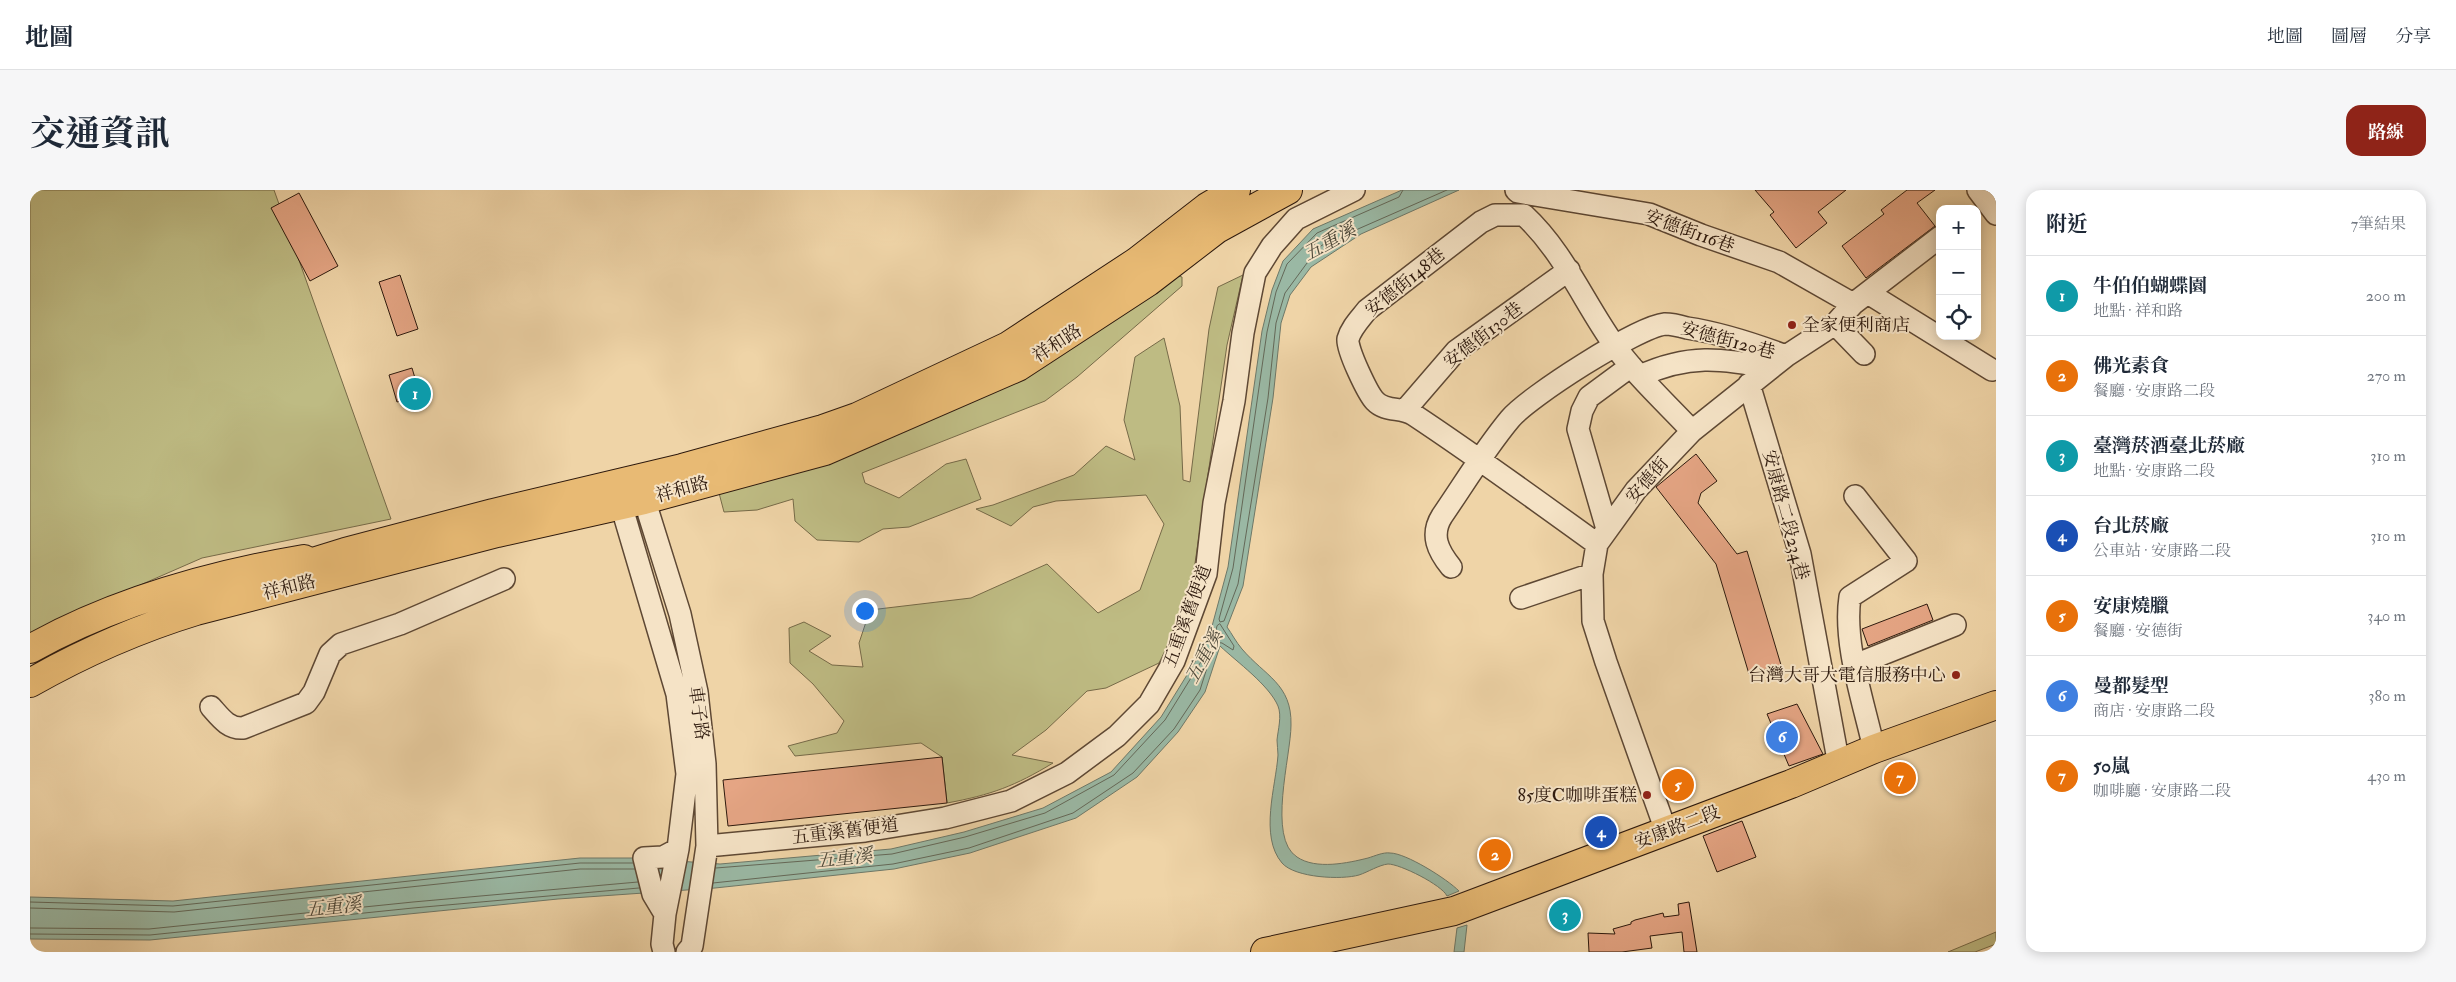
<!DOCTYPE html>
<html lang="zh-TW">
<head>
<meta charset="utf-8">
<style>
	body { margin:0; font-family:"IM FELL Double Pica","Noto Serif TC",serif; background:#f6f6f7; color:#1f2937 }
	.controls { position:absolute; right:15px; top:15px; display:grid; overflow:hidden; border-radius:10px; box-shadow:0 2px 12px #0003 }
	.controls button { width:45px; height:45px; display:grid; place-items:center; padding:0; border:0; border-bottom:1px solid #e0e1e3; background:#fff; color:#1f2937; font:25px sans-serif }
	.you { position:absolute; left:834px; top:420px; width:18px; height:18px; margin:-12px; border:4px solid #fff; border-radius:50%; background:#1a73e8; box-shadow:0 0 0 8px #1a73e833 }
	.badge { display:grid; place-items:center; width:32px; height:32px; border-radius:50%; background:#8f2418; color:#fff; font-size:16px; font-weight:700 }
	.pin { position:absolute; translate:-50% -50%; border:2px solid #fff; box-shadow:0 1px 5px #0006 }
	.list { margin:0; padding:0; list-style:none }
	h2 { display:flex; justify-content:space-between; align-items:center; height:65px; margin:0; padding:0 20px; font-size:21px }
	h2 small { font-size:16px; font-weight:400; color:#747a83 }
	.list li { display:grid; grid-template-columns:32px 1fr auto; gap:15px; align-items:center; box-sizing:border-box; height:80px; padding:0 20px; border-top:1px solid #e0e1e3 }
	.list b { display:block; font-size:19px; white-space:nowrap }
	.list p { margin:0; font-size:16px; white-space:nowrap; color:#747a83 }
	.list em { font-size:16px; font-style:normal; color:#747a83 }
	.icon { flex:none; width:28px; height:28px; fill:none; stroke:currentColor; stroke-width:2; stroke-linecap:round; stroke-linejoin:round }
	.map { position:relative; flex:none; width:1966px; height:762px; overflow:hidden; border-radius:15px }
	header { display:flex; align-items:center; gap:30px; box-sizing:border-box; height:70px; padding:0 25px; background:#fff; border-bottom:1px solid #e0e1e3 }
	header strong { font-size:24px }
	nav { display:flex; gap:28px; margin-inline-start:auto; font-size:18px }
	.intro { display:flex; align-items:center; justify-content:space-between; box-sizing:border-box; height:120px; padding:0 30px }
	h1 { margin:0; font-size:35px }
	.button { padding:12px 22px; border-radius:15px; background:#8f2418; color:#fff; font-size:18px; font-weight:700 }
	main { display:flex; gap:30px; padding:0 30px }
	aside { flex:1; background:#fff; border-radius:15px; box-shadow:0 2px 12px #0003 }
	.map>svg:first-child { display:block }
	.green { fill:#bebb83; stroke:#766a48 }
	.water { fill:#9ab8a4; stroke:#6e7868 }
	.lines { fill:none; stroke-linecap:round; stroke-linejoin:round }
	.shore { stroke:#646858; stroke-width:1 }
	.building { fill:#e5a584; stroke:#2d190d }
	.minor-casing { stroke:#5e4834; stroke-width:24 }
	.major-casing { stroke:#2d190d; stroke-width:30 }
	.minor { stroke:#f5e3c6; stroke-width:21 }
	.major { stroke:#e8ba74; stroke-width:28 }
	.poi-dot { fill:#8f2418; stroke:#f5e3c6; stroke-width:2 }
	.labels { text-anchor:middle; stroke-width:4; stroke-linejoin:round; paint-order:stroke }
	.street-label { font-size:18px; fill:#2d190d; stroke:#f5e3c6 }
	.poi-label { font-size:18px; fill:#2d190d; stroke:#f5e3c6; text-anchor:end }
	.water-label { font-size:19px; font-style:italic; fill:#4e493a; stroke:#f5e3c6 }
</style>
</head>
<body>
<header>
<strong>地圖</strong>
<nav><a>地圖</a><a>圖層</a><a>分享</a></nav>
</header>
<div class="intro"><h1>交通資訊</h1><a class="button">路線</a></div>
<main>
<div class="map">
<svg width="1966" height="762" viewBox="0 0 1966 762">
	<rect width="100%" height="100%" fill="#efd4a7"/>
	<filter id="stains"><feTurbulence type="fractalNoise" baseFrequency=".004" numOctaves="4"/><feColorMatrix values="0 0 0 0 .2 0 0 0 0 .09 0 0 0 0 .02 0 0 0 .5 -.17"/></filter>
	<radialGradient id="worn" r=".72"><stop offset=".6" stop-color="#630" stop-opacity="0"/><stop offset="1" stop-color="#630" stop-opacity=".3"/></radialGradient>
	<!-- green -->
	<path class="green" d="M0,0H244L361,329L172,368L44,424L0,447Z
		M1145,85L1152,87V96L1047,187L1015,211L832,283L835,293L869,308L916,274L936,269L951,309L879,337L853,339L829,352L787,350L765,331L763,309L727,320L694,322L689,303Z
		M1213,85L1197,155L1164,380L1147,436L1129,473L1076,498L1057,501L1016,540L982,565L1023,573C985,596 961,605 917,613L912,567L891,553L765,566L758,556L807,543L814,531L783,494L760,473L759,438L774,432L801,446L779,461L802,475L833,477L829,453L840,420L941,408L1017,374L1068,423L1110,400L1134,334L1116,305L1026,311L1003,317L981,336L946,319L963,315L1044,285L1076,256L1105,270L1094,230L1105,167L1134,148L1150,216L1153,290L1160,292L1179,139L1188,97Z
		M1966,742V754L1945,762H1918Z"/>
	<!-- water -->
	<path class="water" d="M1372,0H1429L1331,44L1281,77L1260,105L1251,133L1243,208L1213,396L1197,437C1202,444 1206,452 1212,459C1235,486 1262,494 1261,535C1261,566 1237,648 1267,667C1286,680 1318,673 1338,668C1345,666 1353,662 1360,663C1376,663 1417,689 1429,701L1417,706C1412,695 1370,674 1358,674C1349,675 1338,682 1329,685C1312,690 1265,688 1252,673C1229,646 1246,596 1248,565C1248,560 1247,555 1247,550C1248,540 1252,526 1248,516C1239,495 1207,472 1190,456L1175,502L1148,542L1107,587L1046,628L940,663L864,679L685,698L528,709L120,750L0,749V707L143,711L550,668H605L690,674L861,659L934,642L1013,618L1081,582L1131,527L1178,451L1198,377L1232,141L1242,100L1253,71L1283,39Z
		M1437,735L1434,762H1424L1427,738Z"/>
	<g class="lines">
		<!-- shore -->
		<path class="shore" d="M1373,0L1369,7L1287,43L1257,74L1246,102L1237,142L1203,378L1189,429L1190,432L1194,431L1208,394L1238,208L1246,133L1255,103L1277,73L1328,39L1417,0
			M1302,43L1304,48L1286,59H1283V56L1290,49Z
			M1190,434L1204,456L1203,460L1192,453L1183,452L1187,436Z
			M683,693L863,674L939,658L1043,623L1103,583L1144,539L1170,500L1182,462H1177L1135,530L1084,585L1015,623L935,647L862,664L686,678
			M0,712L143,716L550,673H603
			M0,718L144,722L550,679H605
			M0,738L119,739L383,712L608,692
			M0,744L120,745L383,718L609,698"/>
	</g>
	<!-- building -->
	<path class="building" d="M1725,0H1816L1788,22L1797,33L1766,58L1740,25L1744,22Z
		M1877,0H1905L1887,13L1905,36L1836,88L1812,56L1854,24L1851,20Z
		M269,3L308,76L280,91L241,18Z
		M370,85L388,139L367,146L349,92Z
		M382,178L390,205L367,212L359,185Z
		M1666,264L1687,291L1671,303L1668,313L1707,364L1717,361L1751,475L1719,484L1686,374L1626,297Z
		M1897,414L1903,430L1838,456L1832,439Z
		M1767,514L1793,564L1759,576L1737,524Z
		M912,567L917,613L698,636L693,590Z
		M1712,631L1726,667L1687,682L1673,646Z
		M1659,712L1667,762H1654L1652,742L1620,746L1622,758L1592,762H1559L1558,743L1585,744L1583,739L1601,734V732L1605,730L1633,723L1634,727L1649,725L1648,714Z"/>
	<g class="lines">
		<!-- minor casing -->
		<g class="minor-casing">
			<path id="minor" d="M1486,0L1488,2L1619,24L1671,45L1749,72L1823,114
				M1948,0L1966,24
				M1838,103L1962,180
				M1805,134L1834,164
				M1610,186C1658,164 1691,168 1741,178
				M1719,194L1770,364L1809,575
				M1376,219L1426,161L1539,80
				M610,296L650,424L667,502L675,574L677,656L662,756L657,762
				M587,301L647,504L657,584L648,659L635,724L632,754L634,762
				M1825,306L1876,371L1820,407C1813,454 1834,513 1844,559
				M1577,339L1548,239L1552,221L1559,207L1601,176
				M1567,354C1506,310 1446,266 1384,225C1372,217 1355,222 1345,211C1338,204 1316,158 1318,149C1321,138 1330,129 1337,120L1451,32L1465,25H1494C1534,62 1554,113 1585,156C1607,187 1636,213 1662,241
				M1421,377C1408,361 1400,345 1412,326C1434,294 1455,259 1480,229C1498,207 1607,137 1635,134C1642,134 1650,136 1657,138C1691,143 1724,154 1756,166
				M1491,408L1562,384
				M1825,475L1925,435
				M181,517C190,527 198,539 213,538L276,513L284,502L300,464L311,454L370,434L474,389
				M1636,641L1576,472L1563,431L1562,384L1567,354L1606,300L1662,241L1756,166L1805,134L1823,114L1910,47
				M677,656L835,641L915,628L981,611L1037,583L1087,546L1119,514L1144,471L1176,384L1184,313L1204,211L1213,143L1225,83L1242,56L1266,29L1324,0
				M635,724L623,704L614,668L633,667L648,659"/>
		</g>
		<!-- major casing -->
		<g class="major-casing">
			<path id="major" d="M257,380L315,362L463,323L652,278L793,239L827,227L978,156L1106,72L1177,17L1206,0
				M0,459C84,412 180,385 274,369
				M0,493C53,463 107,439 166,421L467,343L614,310L795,261L988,177L1118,92L1187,39L1258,0
				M1235,762L1424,721L1761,594L1844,559L1966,515"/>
		</g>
		<!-- minor -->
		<use href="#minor" class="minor"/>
		<!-- major -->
		<use href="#major" class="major"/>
	</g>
	<!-- markers -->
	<g class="poi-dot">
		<circle cx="1762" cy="135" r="5"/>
		<circle cx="1926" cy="485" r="5"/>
		<circle cx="1617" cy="605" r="5"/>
	</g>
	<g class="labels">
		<!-- street labels -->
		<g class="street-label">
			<text transform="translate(1660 41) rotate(20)" y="6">安德街116巷</text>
			<text transform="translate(1375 92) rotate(-39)" y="6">安德街148巷</text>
			<text transform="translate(1453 145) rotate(-38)" y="6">安德街130巷</text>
			<text transform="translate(1698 150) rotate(15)" y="6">安德街120巷</text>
			<text transform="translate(1027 153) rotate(-33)" y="6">祥和路</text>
			<text transform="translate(1617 290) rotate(-49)" y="6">安德街</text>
			<text transform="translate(652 299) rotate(-15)" y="6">祥和路</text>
			<text transform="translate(1756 325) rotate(75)" y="6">安康路二段234巷</text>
			<text transform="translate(259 397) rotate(-14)" y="6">祥和路</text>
			<text transform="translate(1157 426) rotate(-70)" y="6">五重溪舊便道</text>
			<text transform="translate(669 523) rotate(82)" y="6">車子路</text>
			<text transform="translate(1647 637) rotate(-21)" y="6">安康路二段</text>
			<text transform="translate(815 641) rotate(-7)" y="6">五重溪舊便道</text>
		</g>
		<!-- poi labels -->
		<g class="poi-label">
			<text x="1772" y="141" text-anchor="start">全家便利商店</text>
			<text x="1916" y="491">台灣大哥大電信服務中心</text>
			<text x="1607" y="611">85度C咖啡蛋糕</text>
		</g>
		<!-- water labels -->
		<g class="water-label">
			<text transform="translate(1299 51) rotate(-29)" y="7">五重溪</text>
			<text transform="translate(1173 466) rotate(-62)" y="7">五重溪</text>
			<text transform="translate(814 667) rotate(-6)" y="7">五重溪</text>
			<text transform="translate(303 716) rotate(-6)" y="7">五重溪</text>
		</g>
	</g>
	<rect width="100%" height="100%" filter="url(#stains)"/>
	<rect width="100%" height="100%" fill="url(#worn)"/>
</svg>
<div class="controls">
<button>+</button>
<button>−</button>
<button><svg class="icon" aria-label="locate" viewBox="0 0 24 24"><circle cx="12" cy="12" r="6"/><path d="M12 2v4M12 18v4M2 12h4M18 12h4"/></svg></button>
</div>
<div class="you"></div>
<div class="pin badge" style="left:385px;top:204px;background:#0f9aa8">1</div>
<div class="pin badge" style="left:1465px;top:665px;background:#e8710a">2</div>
<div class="pin badge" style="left:1535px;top:725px;background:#0f9aa8">3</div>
<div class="pin badge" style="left:1571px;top:642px;background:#1a4fb4">4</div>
<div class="pin badge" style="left:1648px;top:595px;background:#e8710a">5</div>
<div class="pin badge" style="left:1752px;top:547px;background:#3f7fe0">6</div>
<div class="pin badge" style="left:1870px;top:588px;background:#e8710a">7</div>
</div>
<aside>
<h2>附近<small>7筆結果</small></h2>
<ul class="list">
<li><span class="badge" style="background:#0f9aa8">1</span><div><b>牛伯伯蝴蝶園</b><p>地點 · 祥和路</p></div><em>200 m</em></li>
<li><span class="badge" style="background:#e8710a">2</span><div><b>佛光素食</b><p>餐廳 · 安康路二段</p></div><em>270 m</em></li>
<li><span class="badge" style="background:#0f9aa8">3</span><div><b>臺灣菸酒臺北菸廠</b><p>地點 · 安康路二段</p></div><em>310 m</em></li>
<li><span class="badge" style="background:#1a4fb4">4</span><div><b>台北菸廠</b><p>公車站 · 安康路二段</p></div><em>310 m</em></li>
<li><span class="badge" style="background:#e8710a">5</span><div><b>安康燒臘</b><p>餐廳 · 安德街</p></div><em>340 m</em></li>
<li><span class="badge" style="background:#3f7fe0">6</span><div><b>曼都髮型</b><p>商店 · 安康路二段</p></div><em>380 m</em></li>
<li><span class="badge" style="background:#e8710a">7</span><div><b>50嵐</b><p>咖啡廳 · 安康路二段</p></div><em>430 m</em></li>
</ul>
</aside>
</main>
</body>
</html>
